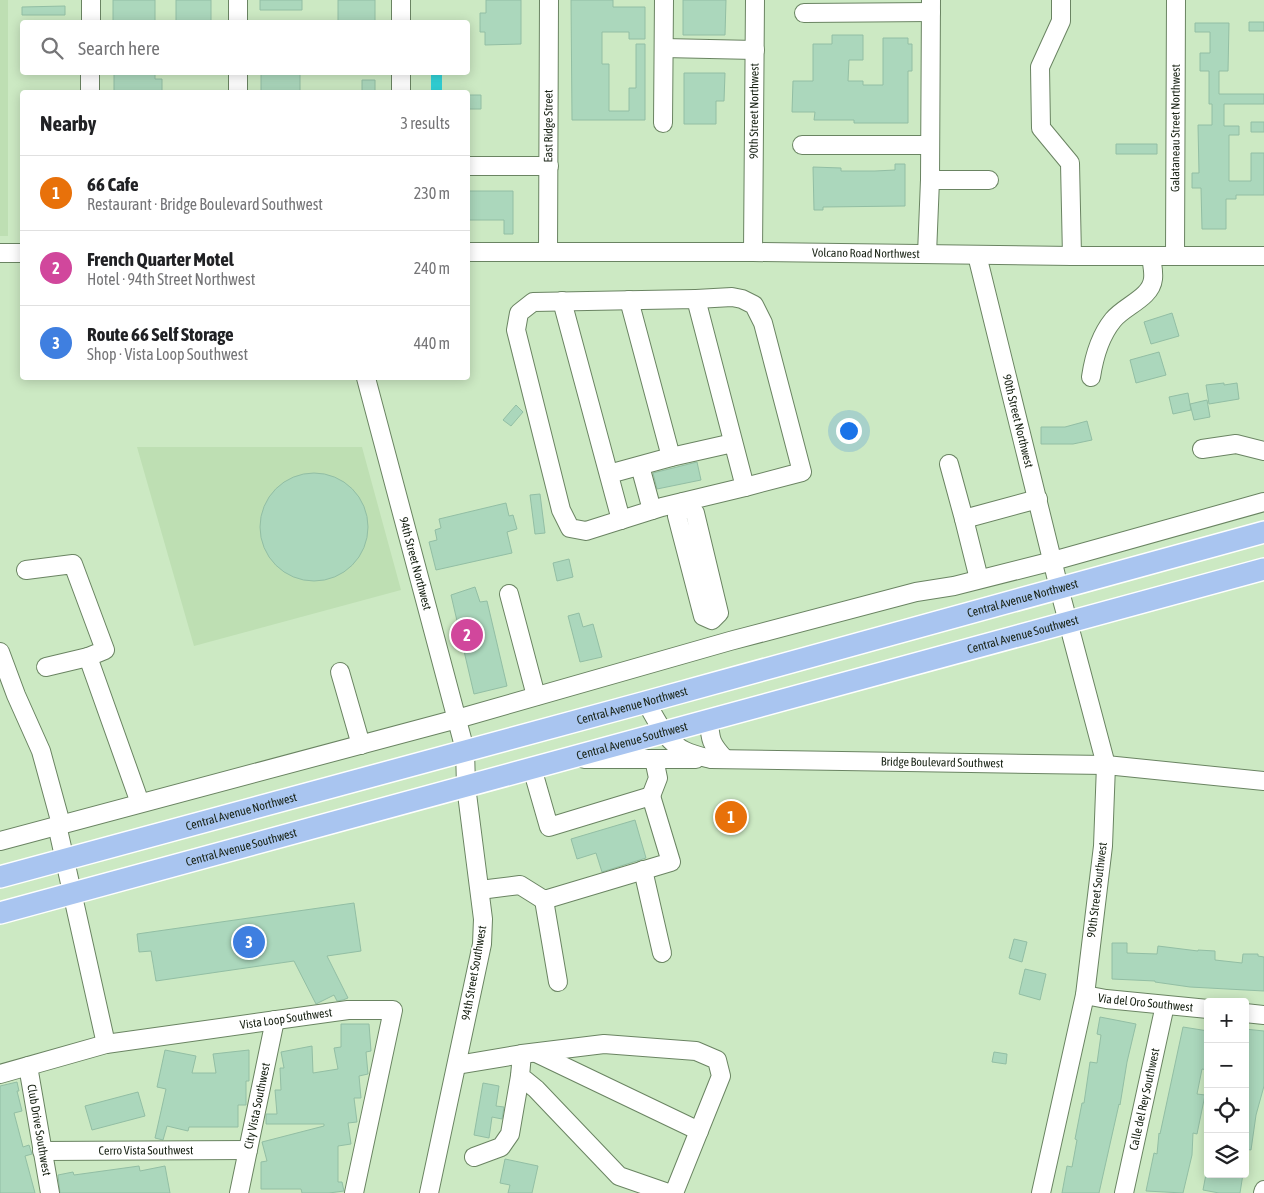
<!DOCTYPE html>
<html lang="en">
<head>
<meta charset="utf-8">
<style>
	body { margin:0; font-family:"Asap Condensed",sans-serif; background:#f2f2f2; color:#202124 }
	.controls { position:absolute; right:15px; bottom:15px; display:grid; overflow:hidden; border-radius:5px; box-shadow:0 2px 12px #0003 }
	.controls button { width:45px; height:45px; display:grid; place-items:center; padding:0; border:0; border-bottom:1px solid #e0e0e0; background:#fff; color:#202124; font:25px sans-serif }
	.you { position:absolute; left:848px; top:430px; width:18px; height:18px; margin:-12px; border:4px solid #fff; border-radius:50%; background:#1a73e8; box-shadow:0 0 0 8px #1a73e833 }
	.badge { display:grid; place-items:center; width:32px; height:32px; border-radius:50%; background:#0f766e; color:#fff; font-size:16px; font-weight:700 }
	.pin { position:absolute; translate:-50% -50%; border:2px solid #fff; box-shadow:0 1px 5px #0006 }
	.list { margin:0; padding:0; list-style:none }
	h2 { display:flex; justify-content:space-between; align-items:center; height:65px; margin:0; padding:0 20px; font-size:21px }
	h2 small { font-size:16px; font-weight:400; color:#757577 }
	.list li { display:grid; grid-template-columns:32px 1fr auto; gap:15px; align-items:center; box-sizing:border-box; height:75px; padding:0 20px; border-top:1px solid #e0e0e0 }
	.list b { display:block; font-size:19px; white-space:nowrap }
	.list p { margin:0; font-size:16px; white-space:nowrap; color:#757577 }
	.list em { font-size:16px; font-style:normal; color:#757577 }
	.icon { flex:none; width:28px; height:28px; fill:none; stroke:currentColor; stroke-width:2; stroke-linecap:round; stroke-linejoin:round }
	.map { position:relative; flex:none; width:1264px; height:1193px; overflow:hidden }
	.search { position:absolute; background:#fff; box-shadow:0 2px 12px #0003; left:20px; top:20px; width:450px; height:55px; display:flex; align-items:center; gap:12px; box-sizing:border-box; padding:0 18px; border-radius:5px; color:#757577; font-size:19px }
	.panel { position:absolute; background:#fff; box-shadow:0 2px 12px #0003; left:20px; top:90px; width:450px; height:290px; border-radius:5px }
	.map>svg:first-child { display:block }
	.built { fill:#bedfb3 }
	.water { fill:#32d2d7 }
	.building { fill:#abd7bc; stroke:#92bea4 }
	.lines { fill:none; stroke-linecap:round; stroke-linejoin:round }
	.minor-casing { stroke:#6a8462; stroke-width:20 }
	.major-casing { stroke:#fff; stroke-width:24 }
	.minor { stroke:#fff; stroke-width:18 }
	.major { stroke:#a9c5f0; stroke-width:21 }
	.labels { text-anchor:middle; stroke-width:4; stroke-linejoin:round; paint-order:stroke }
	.street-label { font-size:12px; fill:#182214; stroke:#fff }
</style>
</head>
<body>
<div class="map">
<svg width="1264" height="1193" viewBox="0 0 1264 1193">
	<rect width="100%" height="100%" fill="#cce9c3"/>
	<!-- built -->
	<path class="built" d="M0,0H8V236H0Z
		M137,447H362L401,590L194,646Z"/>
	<!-- water -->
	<path class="water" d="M431,73H442V90H431Z"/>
	<!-- building -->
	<path class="building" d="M113,0H155V22H113Z
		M176,0H211V22H176Z
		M260,0H302V10H260Z
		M338,0H375V22L338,21Z
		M486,0H521V44L485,45V32H480V13H486Z
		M571,0H613V7H645V39H629V32H602V64H609V111H629V88H636V44H645V120H572Z
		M683,0H726L725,35H683Z
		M65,6V15H22V7Z
		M1249,22H1264V31H1249Z
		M1195,23H1229L1228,71H1219V94H1264V104H1224V126H1239V135H1229V181H1251V153H1264V195H1236V199H1226V229H1202L1201,188H1192V173H1199L1198,125H1212V104H1209V71H1200V53H1210V32H1195Z
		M832,35H863V60H849L848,81H863V85H883V38H908V44H912V71H908V123H854V120H814L815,112H792L793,81H813V44H832Z
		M114,72H155V79H162V92H114Z
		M261,72H300V92H261Z
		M684,73H725L724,101H716V124H684Z
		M362,80H375V92H362Z
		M468,95H481V109H468Z
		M1251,122H1264V132H1251Z
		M1116,144H1157V154H1116Z
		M895,164H905V206L823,207V210H814L813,167L841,168V171H875L895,170Z
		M468,191H513V234H504V220H468Z
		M1172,313L1179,336L1151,344L1144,322Z
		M1159,352L1166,375L1136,383L1130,360Z
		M1224,383V385L1237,383L1239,399L1209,404L1206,385Z
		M1188,393L1191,410L1173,414L1169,397Z
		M1207,400L1210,417L1194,420L1190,404Z
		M516,405L523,412L511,426L503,420Z
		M1087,421L1092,440L1073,444H1041V427H1065Z
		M697,462L701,480L657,489L653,473Z
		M260 527a54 54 0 1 1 108 0a54 54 0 1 1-108 0Z
		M540,494L545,533L535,534L530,495Z
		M506,503L509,516L513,515L517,529L507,532L512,553L436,570L429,542L437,540L435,530L441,528L439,519Z
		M569,559L573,577L557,581L553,563Z
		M475,587L480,602L487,601L507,686L474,694L451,595Z
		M579,613L583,627L593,624L602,657L580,662L568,616Z
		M737,803L744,825L725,831L718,809Z
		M635,820L646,858L602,872L596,853L577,859L571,839Z
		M354,903L361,951L327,956L348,998L343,1000L337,1001L334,995L316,1004L294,961L156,981L151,951L139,952L137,934Z
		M1014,939L1027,942L1022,962L1009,958Z
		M1112,943H1127V953L1157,954L1158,946L1198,951V950L1215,951V960L1242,963L1243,954H1258V956L1264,957V991L1190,987L1155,982V981L1112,979Z
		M1025,969L1046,974L1040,1000L1019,994Z
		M1100,1017L1136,1024L1127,1062L1120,1105L1119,1104L1099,1193H1062L1067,1166L1072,1167L1077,1140L1075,1139L1082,1103H1084L1090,1062L1097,1063L1101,1035L1097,1034Z
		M341,1024H369L371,1051L366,1052L368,1074L359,1076L361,1098H354L357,1122L348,1123L351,1144L338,1146V1182H342L344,1191L329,1193H302L301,1189H261V1162L267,1161L262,1142L324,1126V1124H266V1114H277L275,1090H281L280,1068H284L281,1052L312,1046L313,1073L338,1069L334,1048L341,1047Z
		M1183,1027L1208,1031V1070L1202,1069L1197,1094L1205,1095L1197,1134L1193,1133L1192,1155L1183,1193L1146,1191L1154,1153L1157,1154L1159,1133L1160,1134Z
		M1245,1029L1264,1031V1086L1256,1115L1251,1150L1245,1149Z
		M165,1050L196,1056L192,1073H216L213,1054L249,1050V1081H246V1105H238V1127H189L188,1131L167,1126L163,1140L155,1138L166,1089L157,1087Z
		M994,1052L1007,1054L1006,1064L992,1062Z
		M17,1082L19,1091H17L22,1111L14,1113L23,1147L29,1145L32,1154L25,1156L35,1193H0V1086Z
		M483,1083L499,1086L496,1106L504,1107L502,1119L492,1117L489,1138L474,1135Z
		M138,1092L145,1116L92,1130L85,1106Z
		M505,1159L538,1166L532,1193H508L510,1185L500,1183Z
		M139,1166L140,1171L165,1166L170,1193H60L58,1175L73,1172L74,1175Z
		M1206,1174H1243L1240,1193H1219L1203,1190Z"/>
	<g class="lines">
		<!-- minor casing -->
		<g class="minor-casing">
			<g id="minor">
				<path d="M238,0V22"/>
				<path d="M1061,0V21L1040,67L1041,128L1070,163L1072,256"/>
				<path d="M804,13L931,12"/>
				<path d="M91,22V0"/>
				<path d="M401,22V0"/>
				<path d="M664,48L755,50"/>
				<path d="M238,72V92"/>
				<path d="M90,92V72"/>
				<path d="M401,92V72"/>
				<path d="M663,123L664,0"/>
				<path d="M802,145H930"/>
				<path d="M468,166H549"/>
				<path d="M930,180H989"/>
				<path id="s1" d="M468,252H753L1072,256H1264"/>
				<path id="s2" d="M548,252L549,0"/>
				<path id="s3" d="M753,252L755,0"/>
				<path d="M0,253H22"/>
				<path d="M927,254L930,180L931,0"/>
				<path id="s4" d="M977,255L1059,588L1106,765L1103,846L1085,995L1041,1193"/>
				<path id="s5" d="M1175,256L1176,0"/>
				<path d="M696,299L745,487L662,507L586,531L570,528L561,510L516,330L519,313L533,302Z"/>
				<path d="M696,299L732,297L742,299L754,305L763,323L802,472L745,487"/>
				<path d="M562,301L621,520"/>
				<path d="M1091,377C1094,357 1100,336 1113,320C1124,306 1151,298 1153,279C1154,272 1152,264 1151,256"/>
				<path id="s6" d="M366,378L465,750L466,786L483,919L482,944L429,1193"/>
				<path d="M1202,449L1236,444L1264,451"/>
				<path d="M671,457L733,443"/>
				<path d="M949,464L964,519"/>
				<path d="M640,466L652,510"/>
				<path d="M609,474L671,457L629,300"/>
				<path d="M683,502L695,513L719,613L712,620L703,616L677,516Z"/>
				<path d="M26,570L73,564L105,650L88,657L140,803"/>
				<path d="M979,579L964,519L1038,499"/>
				<path d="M509,594L536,696"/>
				<path d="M0,652L16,695L41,751L61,824"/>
				<path d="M46,667L88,657"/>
				<path d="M340,672L361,745"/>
				<path id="s7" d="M646,702C656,719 666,742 685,751C693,755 703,757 711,759L1106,765L1264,781"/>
				<path d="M709,720C710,740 711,744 725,759"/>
				<path d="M584,759H696"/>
				<path d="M651,796L658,778L654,759"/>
				<path d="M57,825L106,1044"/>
				<path d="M0,841L457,719L730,641L916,592L954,586L1053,561L1264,502"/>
				<path d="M643,870L662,953"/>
				<path d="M480,890L520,885L544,900L671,862L651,796L549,827L532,768"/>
				<path d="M544,900L558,982"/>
				<path id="s8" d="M1085,995L1106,999L1208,1009"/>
				<path d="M1245,1013L1264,1015"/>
				<path d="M536,1053L699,1131"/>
				<path d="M522,1054L520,1076L536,1089L619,1176L668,1193"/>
				<path d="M457,1065L522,1054L604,1044L696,1051L717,1060L721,1076L674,1193"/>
				<path id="s9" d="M28,1066L50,1193"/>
				<path id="s10" d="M0,1074L106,1044L348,1010H393L354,1193"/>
				<path id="s11" d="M42,1151L248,1150"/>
				<path d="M474,1157L501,1147L510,1134L520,1076"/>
				<path id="s12" d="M239,1193L275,1020"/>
				<path id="s13" d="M1124,1193L1165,1005"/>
				<path d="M1263,1193L1264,1190"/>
			</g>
		</g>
		<!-- major casing -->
		<g class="major-casing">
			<g id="major">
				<path id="s14" d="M0,877L646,702L1264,532"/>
				<path id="s15" d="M0,913L1264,569"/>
			</g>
		</g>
		<!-- minor -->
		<use href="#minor" class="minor"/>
		<!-- major -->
		<use href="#major" class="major"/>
	</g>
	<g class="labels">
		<!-- street labels -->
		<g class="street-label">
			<text dy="4" stroke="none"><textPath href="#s3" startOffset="141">90th Street Northwest</textPath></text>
			<text dy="4" stroke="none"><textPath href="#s2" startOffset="126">East Ridge Street</textPath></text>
			<text dy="4" stroke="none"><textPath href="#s5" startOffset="128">Galataneau Street Northwest</textPath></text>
			<text dy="4" stroke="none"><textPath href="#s1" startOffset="398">Volcano Road Northwest</textPath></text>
			<text dy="4" stroke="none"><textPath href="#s4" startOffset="171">90th Street Northwest</textPath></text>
			<text dy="4" stroke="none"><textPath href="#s6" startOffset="192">94th Street Northwest</textPath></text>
			<text dy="4" stroke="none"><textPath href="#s14" startOffset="1060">Central Avenue Northwest</textPath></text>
			<text dy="4" stroke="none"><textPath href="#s15" startOffset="1060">Central Avenue Southwest</textPath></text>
			<text dy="4" stroke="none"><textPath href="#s14" startOffset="655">Central Avenue Northwest</textPath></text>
			<text dy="4" stroke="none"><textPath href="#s15" startOffset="655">Central Avenue Southwest</textPath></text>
			<text dy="4" stroke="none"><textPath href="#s7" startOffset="322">Bridge Boulevard Southwest</textPath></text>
			<text dy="4" stroke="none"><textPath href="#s14" startOffset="250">Central Avenue Northwest</textPath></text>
			<text dy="4" stroke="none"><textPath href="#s15" startOffset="250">Central Avenue Southwest</textPath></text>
			<text transform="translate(1097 890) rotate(-83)" y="4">90th Street Southwest</text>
			<text transform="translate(474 973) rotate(-80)" y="4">94th Street Southwest</text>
			<text dy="4" stroke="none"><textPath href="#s8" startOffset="61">Via del Oro Southwest</textPath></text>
			<text dy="4" stroke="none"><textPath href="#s10" startOffset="292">Vista Loop Southwest</textPath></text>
			<text dy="4" stroke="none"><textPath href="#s13" startOffset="96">Calle del Rey Southwest</textPath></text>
			<text dy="4" stroke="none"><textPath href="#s12" startOffset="89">City Vista Southwest</textPath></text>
			<text dy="4" stroke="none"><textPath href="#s9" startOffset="65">Club Drive Southwest</textPath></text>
			<text dy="4" stroke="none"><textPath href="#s11" startOffset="104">Cerro Vista Southwest</textPath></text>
		</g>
	</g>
</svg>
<div class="controls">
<button>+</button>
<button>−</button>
<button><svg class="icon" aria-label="locate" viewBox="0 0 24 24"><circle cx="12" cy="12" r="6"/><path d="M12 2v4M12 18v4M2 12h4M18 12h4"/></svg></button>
<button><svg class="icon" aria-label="layers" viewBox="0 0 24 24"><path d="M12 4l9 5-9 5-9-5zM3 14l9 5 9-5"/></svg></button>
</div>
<div class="you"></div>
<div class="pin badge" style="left:731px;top:817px;background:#e8710a">1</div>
<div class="pin badge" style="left:467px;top:635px;background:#d1479c">2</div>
<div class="pin badge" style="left:249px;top:942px;background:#3f7fe0">3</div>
<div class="search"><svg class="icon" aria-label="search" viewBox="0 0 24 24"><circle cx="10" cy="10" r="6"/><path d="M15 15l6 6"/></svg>Search here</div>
<section class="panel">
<h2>Nearby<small>3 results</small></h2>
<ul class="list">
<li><span class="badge" style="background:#e8710a">1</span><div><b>66 Cafe</b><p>Restaurant · Bridge Boulevard Southwest</p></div><em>230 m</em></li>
<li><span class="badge" style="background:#d1479c">2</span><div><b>French Quarter Motel</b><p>Hotel · 94th Street Northwest</p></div><em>240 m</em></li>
<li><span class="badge" style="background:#3f7fe0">3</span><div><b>Route 66 Self Storage</b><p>Shop · Vista Loop Southwest</p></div><em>440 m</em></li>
</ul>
</section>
</div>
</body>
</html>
